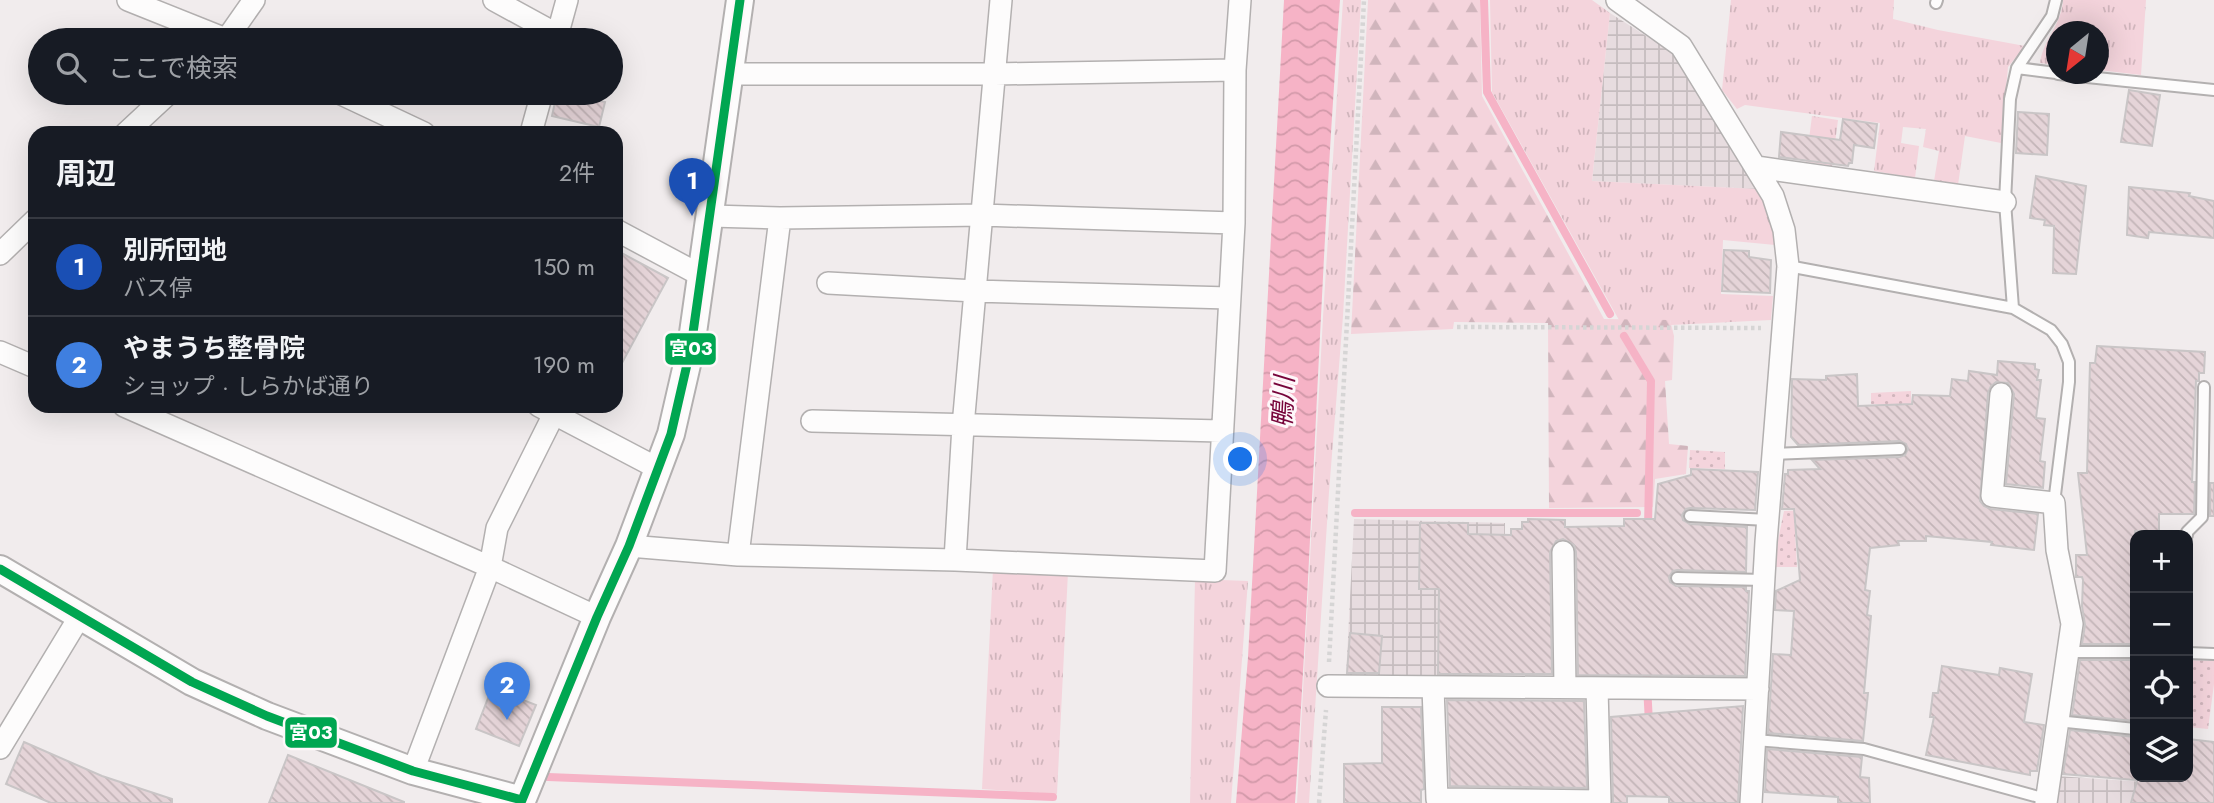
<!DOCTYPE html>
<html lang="ja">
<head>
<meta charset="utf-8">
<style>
	body { margin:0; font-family:Jost,"Noto Sans JP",sans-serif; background:#20242c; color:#f1f3f6 }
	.controls { position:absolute; right:21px; bottom:21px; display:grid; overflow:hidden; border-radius:14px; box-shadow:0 7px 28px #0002 }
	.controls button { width:63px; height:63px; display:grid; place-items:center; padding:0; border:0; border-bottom:2px solid #363941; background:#171b24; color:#f1f3f6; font:35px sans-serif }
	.compass { position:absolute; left:2046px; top:21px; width:63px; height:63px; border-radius:50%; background:#171b24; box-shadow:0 7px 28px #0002; rotate:210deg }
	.you { position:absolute; left:1241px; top:460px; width:24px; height:24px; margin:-18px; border:5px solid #fff; border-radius:50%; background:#1a73e8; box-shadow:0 0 0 10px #1a73e833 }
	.badge { display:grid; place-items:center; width:46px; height:46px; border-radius:50%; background:#afafb1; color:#fff; font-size:23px; font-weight:700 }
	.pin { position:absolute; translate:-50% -58px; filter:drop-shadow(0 2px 4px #0008) }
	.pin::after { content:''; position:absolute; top:37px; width:24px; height:21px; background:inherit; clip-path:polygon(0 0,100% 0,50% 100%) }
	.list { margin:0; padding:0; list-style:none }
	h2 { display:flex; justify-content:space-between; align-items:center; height:91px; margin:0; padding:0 28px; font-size:30px }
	h2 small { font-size:23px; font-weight:400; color:#9ea1a6 }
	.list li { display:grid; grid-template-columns:46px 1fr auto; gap:21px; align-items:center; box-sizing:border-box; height:98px; padding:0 28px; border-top:2px solid #363941 }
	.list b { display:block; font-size:26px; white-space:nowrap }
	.list p { margin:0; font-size:23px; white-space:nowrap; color:#9ea1a6 }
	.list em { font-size:23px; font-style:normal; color:#9ea1a6 }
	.icon { flex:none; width:38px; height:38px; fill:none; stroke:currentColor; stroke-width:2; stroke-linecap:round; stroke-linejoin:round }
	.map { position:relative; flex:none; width:2214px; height:803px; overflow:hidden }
	.search { position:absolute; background:#171b24; box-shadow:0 7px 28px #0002; left:28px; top:28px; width:595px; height:77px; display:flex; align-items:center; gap:18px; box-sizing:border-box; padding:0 24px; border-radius:38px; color:#9ea1a6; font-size:26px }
	.panel { position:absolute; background:#171b24; box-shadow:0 7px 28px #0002; left:28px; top:126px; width:595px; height:287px; border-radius:21px }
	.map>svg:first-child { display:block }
	.industrial { fill:url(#industrial-grid) }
	.grass { fill:url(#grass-tufts) }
	.forest { fill:url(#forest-firs) }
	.garden { fill:url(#garden-dots) }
	.water { fill:url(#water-waves) }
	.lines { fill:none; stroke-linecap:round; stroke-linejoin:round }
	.stream { stroke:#f6b3c6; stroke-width:8 }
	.building { fill:url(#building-back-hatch); stroke:#c9c5c6; stroke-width:2 }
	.service-casing { stroke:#b3b0b0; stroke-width:14 }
	.minor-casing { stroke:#b3b0b0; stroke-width:24 }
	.tertiary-casing { stroke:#b3b0b0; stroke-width:30 }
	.path { stroke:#d6d5d5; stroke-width:4.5; stroke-dasharray:3.5 3.5; stroke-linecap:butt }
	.service { stroke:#fdfcfc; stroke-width:10 }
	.minor { stroke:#fdfcfc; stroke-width:21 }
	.tertiary { stroke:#fdfcfc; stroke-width:26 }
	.bus-1-casing { stroke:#fef8fa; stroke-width:14 }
	.bus-1 { stroke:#00a651; stroke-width:9 }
	.labels { text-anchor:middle; stroke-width:6; stroke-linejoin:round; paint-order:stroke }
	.water-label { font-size:26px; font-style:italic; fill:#77043a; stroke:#fef8fa }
	.line-badge { stroke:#fef8fa; stroke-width:2.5 }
	.badge-label { font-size:19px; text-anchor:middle; font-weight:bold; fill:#fff }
</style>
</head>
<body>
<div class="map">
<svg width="2214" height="803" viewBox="0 0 2214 803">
	<defs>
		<pattern id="industrial-grid" width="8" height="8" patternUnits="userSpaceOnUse" patternTransform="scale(1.75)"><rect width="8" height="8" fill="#e7dcdf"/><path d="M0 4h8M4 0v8" fill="none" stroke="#c5bcbe"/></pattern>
		<pattern id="grass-tufts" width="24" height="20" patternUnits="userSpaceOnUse" patternTransform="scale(1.75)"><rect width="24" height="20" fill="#f4d4dc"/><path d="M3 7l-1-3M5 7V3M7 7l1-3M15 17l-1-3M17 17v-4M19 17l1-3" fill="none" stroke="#d0b5bc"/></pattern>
		<pattern id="forest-firs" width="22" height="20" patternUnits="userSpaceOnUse" patternTransform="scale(1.75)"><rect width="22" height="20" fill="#f4d4dc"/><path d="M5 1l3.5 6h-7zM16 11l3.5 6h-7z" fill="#d0b5bc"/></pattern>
		<pattern id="garden-dots" width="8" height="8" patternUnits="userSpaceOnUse" patternTransform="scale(1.75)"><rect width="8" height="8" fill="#f4d4dc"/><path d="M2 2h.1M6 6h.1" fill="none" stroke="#d0b5bc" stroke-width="1.8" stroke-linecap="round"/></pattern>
		<pattern id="water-waves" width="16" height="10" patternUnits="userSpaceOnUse" patternTransform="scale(1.75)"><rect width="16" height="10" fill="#f6b3c6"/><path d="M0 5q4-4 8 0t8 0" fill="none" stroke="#d299a9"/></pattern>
		<pattern id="building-back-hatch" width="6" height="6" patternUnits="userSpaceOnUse" patternTransform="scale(1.75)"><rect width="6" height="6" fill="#e5d4d8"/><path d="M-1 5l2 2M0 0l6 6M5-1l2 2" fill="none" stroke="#c3b5b8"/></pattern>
	</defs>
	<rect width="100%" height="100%" fill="#f1eced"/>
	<!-- industrial -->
	<path class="industrial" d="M1610,13L1673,53L1758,189L1592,181Z
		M1354,519L1505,523L1504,675L1346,677Z
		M2057,776L2202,786L2200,803H2054Z"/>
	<!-- grass -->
	<path class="grass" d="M1343,0H1361L1343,316L1329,492L1309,803H1297L1323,317Z
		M1490,0H1592L1610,13L1592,181L1758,189L1774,226L1775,245L1723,240L1721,294L1773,296L1771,320L1671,325L1670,320H1619L1492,92Z
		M1731,0H1894L1893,19L1938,30L2025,46L2008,67L2001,143L1965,136L1958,185L1934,181L1939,151L1923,147L1926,129L1903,127L1901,143L1919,146L1915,178L1874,171L1880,123L1745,105L1737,109L1722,90Z
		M2063,0H2146L2141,75L2099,70L2098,32H2056V65L2040,63C2043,40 2062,24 2063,0Z
		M1812,116L1838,120L1832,166L1806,162Z
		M993,569L1068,572L1057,794L982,789Z
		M1195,579L1248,581L1231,803H1190Z"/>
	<!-- forest -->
	<path class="forest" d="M1368,0H1480L1482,96L1604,319L1670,320L1674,336L1672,380L1665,381L1669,444L1688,446L1686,474L1655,479L1653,507L1549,508L1548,323L1454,322L1453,329L1351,334Z"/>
	<!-- garden -->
	<path class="garden" d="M1911,391V406L1871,404V393Z
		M1690,450L1725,452V469L1689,468Z
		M1860,508L1829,528L1795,531L1797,567H1776V550L1784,511Z
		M2188,660L2214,661V684L2208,729L2188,727Z"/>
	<!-- water -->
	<path class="water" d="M1284,0H1340C1320,267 1313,536 1295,803H1236L1248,657Z"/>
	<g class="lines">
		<!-- stream -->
		<path class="stream" d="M1484,0L1487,92L1610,314
			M1624,336L1651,381L1648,527
			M1355,513H1637
			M1646,666L1649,723
			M548,777L1053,797"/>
	</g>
	<!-- building -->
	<path class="building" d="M2129,90L2160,95L2152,146L2121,142Z
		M557,93L605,102L599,127L552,116Z
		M2018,112L2049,114L2047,155L2016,153Z
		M1843,119L1877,124L1874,148L1854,145L1852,163H1849L1848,166L1779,157L1781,132L1840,140Z
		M2036,176L2086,186L2076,274L2053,273L2054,226L2044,225L2045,220L2030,218Z
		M2129,187L2190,193L2189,196L2214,201V238L2149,232L2148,238L2127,235Z
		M616,250L668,278L616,374Z
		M1724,250L1749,251V257L1771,260L1770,293L1722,291Z
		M2097,346L2205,352L2204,373H2199V381H2196L2192,482H2195L2194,514H2159V531H2135V644H2082L2085,625L2082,606L2083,580L2082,577H2076V555H2087L2078,473H2087L2090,363H2095Z
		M1998,361L2035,364V369L2039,370L2037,380H2041L2036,418L2045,419L2040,461L2045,462L2043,488L2006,484L2014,394L2008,383L1996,382L1991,386L1988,393L1980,501L1984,506L1991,509L2038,514L2034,550L1991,545L1992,542L1926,536V541H1898L1899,545L1870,548L1865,590L1870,591L1867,615L1871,616L1864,693H1868L1863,741L1768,733L1773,654L1791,655L1794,611L1775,610L1776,591L1800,580L1794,509H1782L1785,474H1788V470L1820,469L1812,460L1900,457L1905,455L1908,449L1906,444L1900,441L1798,445L1791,437L1792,379L1826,380V376L1857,374L1858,406L1912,404L1913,395L1950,396L1952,379L1968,381L1969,371L1997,375Z
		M1691,469L1758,472L1755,510L1690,508L1686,509L1682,515L1683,520L1690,524L1747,527L1746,572L1677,570L1673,571L1669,577L1670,582L1676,586L1746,587V591H1749L1745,676L1578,675L1576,552L1574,545L1563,539L1556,541L1550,552L1552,674H1438L1439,589H1419L1420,523H1468V534L1511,535V529H1522V522H1528V519L1565,520V527L1624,526V519H1655L1658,484L1691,475Z
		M2210,483H2214V516H2210Z
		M1350,633L1382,636L1379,673H1347Z
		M2080,660H2135V721L2072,715Z
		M1942,666L1999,675L2000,668L2032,674L2024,722L2044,725L2037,771H2030V775L1926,755L1934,717H1930L1933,693H1938Z
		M492,688L536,705L519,746L476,729Z
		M1447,700L1584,701L1587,788L1450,786Z
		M1743,706L1738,803H1669V797L1627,796V803H1613L1611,717Z
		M1382,707H1421L1424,789L1421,790V803H1344V764L1382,763Z
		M2070,730L2135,737V780L2063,774Z
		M2188,739L2214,742V803H2131L2138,777H2188Z
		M24,742L102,776L172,799V803H51L6,784Z
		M1767,749L1862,757L1860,777L1869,778L1870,803H1838V797L1765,792Z
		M288,755L404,802V803H269Z"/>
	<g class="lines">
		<!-- service casing -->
		<g class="service-casing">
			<path id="service" d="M1936,3L1937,0
				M2017,68L2056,73
				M2058,74L2214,90
				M1788,266L2013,308L2051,330L2062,344L2069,362V382L2054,503
				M2013,308L2005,202L2010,99L2017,68L2052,16L2056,0
				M1774,454L1900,449
				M1690,516L1768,520
				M2187,535V532L2202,517L2204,387
				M1677,578L1764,580
				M2069,652H2135
				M2188,653L2214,654
				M2057,721L2135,729
				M1755,740L1864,749L2046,799"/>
		</g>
		<!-- minor casing -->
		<g class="minor-casing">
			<path id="minor" d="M128,0L228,40
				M494,0L558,35
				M1617,0L1681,46L1773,196L1784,230L1788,266L1766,542L1751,803
				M226,40L254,0
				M556,40L567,0
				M730,74H995L1235,70
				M339,93L424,133
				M126,133L169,93
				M531,133L542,93
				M1756,167L2005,202
				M711,216L780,218L982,215L1234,223
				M616,230L702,276
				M0,254L35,220
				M828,283L975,291L1229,298
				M0,352L35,367
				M2001,394L1992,496L2054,503L2057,550L2072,624L2046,803
				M124,406L490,567L597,617
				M539,406L659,469
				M812,421L1221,431
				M629,546L738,555L955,560L1215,571L1234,223L1235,70L1240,0
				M1563,552L1565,687
				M738,555L780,218
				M955,560L963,426L1001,0
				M1328,686L1758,689
				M1433,687L1437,799L1600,801L1597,688
				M0,748L80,616
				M413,771L490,567L497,528L554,414"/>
		</g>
		<!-- tertiary casing -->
		<g class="tertiary-casing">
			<path id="tertiary" d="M0,569L192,682L267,716L413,771L522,800
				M521,803L597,617L629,546L671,434L691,347L740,0"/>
		</g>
		<!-- path -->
		<path class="path" d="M1457,327L1761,328
			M1329,662L1364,0
			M1319,803L1326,710"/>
		<!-- service -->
		<use href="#service" class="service"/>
		<!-- minor -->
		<use href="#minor" class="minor"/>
		<!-- tertiary -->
		<use href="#tertiary" class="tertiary"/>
		<!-- bus-1 casing -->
		<g class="bus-1-casing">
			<path id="bus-1" d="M0,569L192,682L267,716L413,771L522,800L597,617L629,546L671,434L691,347L740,0"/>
		</g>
		<!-- bus-1 -->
		<use href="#bus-1" class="bus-1"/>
	</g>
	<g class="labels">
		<!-- water labels -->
		<g class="water-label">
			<text transform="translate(1283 402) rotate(-87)" y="9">鴨川</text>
		</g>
	</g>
	<g class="line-badge">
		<rect x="664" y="332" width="53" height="34" rx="7" fill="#00a651"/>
		<rect x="284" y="716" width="54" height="33" rx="7" fill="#00a651"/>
	</g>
	<g class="badge-label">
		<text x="691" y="355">宮03</text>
		<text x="311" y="739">宮03</text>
	</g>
</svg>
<div class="controls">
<button>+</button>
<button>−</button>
<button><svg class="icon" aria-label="locate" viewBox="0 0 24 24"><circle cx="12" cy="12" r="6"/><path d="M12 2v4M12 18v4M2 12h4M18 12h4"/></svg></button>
<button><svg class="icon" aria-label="layers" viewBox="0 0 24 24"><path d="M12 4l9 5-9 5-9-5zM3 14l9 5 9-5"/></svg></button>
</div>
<svg class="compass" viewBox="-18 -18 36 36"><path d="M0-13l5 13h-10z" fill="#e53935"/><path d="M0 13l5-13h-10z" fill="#9ea1a6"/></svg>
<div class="you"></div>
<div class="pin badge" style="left:692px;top:216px;background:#1a4fb4">1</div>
<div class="pin badge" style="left:507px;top:720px;background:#3f7fe0">2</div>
<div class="search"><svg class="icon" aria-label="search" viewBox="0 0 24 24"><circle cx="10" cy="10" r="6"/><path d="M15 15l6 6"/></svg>ここで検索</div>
<section class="panel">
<h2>周辺<small>2件</small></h2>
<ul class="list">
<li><span class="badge" style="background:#1a4fb4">1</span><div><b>別所団地</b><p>バス停</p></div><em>150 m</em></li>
<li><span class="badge" style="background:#3f7fe0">2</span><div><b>やまうち整骨院</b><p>ショップ · しらかば通り</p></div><em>190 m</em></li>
</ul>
</section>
</div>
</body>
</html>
